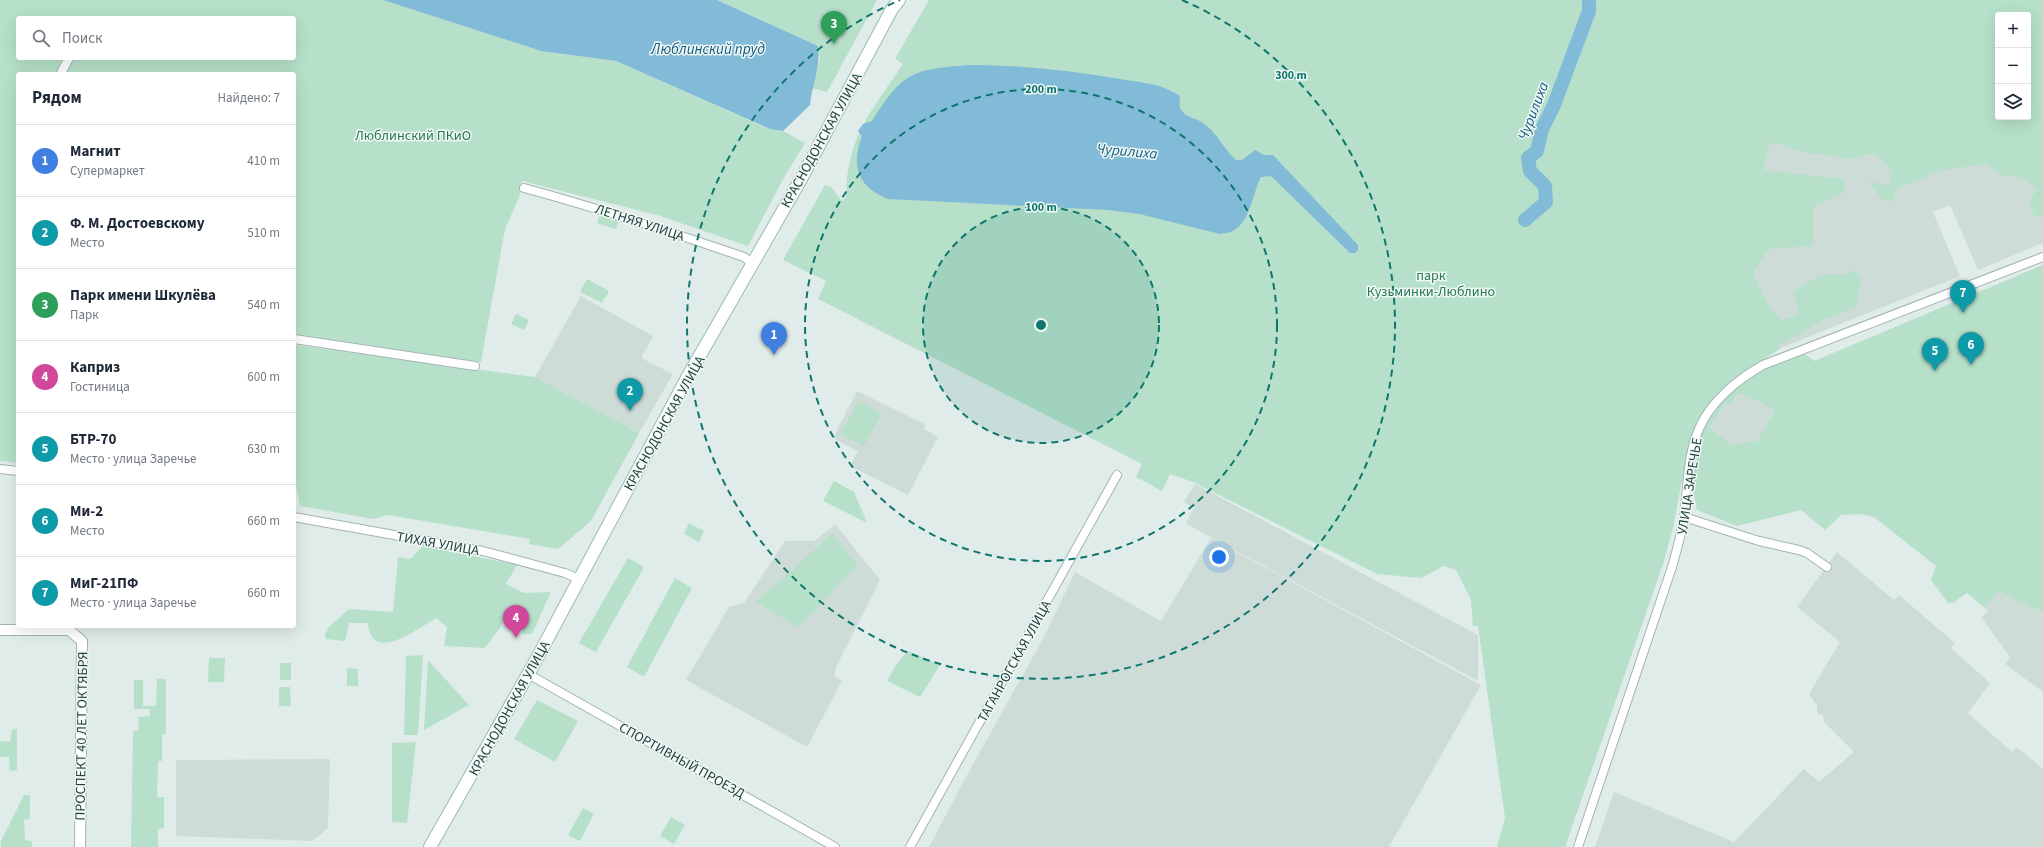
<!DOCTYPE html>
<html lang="ru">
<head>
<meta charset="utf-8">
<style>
	body { margin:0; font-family:"Source Sans 3",sans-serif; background:#f2f2f3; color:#1f2937 }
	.controls { position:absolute; right:12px; top:12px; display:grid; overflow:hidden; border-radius:4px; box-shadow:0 4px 16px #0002 }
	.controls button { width:36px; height:36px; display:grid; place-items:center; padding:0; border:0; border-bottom:1px solid #e0e1e3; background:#fff; color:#1f2937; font:20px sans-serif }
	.you { position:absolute; left:1219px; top:557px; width:14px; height:14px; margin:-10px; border:3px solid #fff; border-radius:50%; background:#1a73e8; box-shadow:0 0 0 6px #1a73e833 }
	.badge { display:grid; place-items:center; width:26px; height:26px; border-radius:50%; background:#845b40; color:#fff; font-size:13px; font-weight:700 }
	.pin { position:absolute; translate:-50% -33px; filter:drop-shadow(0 1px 2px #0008) }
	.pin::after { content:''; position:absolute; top:21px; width:14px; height:12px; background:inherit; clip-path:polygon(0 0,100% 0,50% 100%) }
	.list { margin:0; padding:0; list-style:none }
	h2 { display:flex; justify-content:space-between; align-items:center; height:52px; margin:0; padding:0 16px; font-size:17px }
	h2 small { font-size:13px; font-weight:400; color:#747a83 }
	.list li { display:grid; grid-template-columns:26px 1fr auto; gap:12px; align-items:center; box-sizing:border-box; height:72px; padding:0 16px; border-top:1px solid #e0e1e3 }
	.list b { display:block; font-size:15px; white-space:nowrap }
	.list p { margin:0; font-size:13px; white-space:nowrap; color:#747a83 }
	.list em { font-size:13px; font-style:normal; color:#747a83 }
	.icon { flex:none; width:22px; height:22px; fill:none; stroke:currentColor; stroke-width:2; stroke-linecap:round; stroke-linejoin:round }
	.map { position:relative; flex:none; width:2043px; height:847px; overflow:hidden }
	.search { position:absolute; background:#fff; box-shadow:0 4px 16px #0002; left:16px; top:16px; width:280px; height:44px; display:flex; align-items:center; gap:10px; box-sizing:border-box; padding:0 14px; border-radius:4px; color:#747a83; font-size:15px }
	.panel { position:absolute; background:#fff; box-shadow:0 4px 16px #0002; left:16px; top:72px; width:280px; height:556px; border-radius:4px }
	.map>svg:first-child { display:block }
	.built { fill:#cedcd8 }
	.green { fill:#b6e0c9; fill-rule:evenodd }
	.water { fill:#82bbd7 }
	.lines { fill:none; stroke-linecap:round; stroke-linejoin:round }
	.river { stroke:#82bbd7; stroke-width:14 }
	.minor-casing { stroke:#a2b4b2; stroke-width:10 }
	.tertiary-casing { stroke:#a2b4b2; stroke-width:12 }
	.secondary-casing { stroke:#9db9b4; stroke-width:14 }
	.minor { stroke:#fff; stroke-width:8 }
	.tertiary { stroke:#fff; stroke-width:10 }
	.secondary { stroke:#fff; stroke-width:12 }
	.ring { fill:none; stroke:#0f766e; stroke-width:2; stroke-dasharray:7 5 }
	.labels { text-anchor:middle; stroke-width:3; stroke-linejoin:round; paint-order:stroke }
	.park-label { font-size:14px; fill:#257955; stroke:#f1f9f6 }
	.street-label { font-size:14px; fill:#1f3e3c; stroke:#f1f9f6 }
	.water-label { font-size:15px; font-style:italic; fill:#135a80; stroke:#f1f9f6 }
	.centre { fill:#0f766e; stroke:#f1f9f6; stroke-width:2 }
	.ring-label { font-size:12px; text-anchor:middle; font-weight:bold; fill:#0f766e; stroke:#f1f9f6; stroke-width:3; stroke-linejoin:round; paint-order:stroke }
</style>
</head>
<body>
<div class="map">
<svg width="2043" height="847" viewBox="0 0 2043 847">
	<rect width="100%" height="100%" fill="#e0ece9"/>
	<!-- built -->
	<path class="built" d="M1998,15V117H2028L2043,30V243L1978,270L1950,205L1933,212L1960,276L1781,348L1756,335L1721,192L1816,23Z
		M581,296L653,336L641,358L673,374L639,433L535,377Z
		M857,391L926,425L924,429L938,437L908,495L850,466L858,451L833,438Z
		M1738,393L1760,402L1776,411L1757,441L1731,445L1708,427L1726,403H1731Z
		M1195,484L1478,635V681L1186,524L1194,508L1184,502Z
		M835,524L880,580L837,665L834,676L842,681L807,747L686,680L729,607L744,603L785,541H815Z
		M1211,538L1481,685L1389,847H929L961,786L1045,635L1075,572L1161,621Z
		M1837,552L1894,600L1899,595L1955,643L1951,648L1990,683L1968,713L2012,752L2017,747L2043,769V847H1595L1614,792L1734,842L1804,769L1819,782L1854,752L1824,722L1823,715L1817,714V706L1809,694L1840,642L1797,607Z
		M1999,590L2043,612V692L2005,664L2010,657L1981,617L1988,611L1985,608Z
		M330,759L328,828L312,841L176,836V760Z"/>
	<!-- green -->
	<path class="green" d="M0,0H383L541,51L616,61L769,129L783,131L805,143L782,181L748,246L657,215L522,181L520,195L505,229L481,362L294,334V74H18V463L0,461ZM18,18H294V58H18Z
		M717,0H877L827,92L812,88L820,59L818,46Z
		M929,0H2043V218L2034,215L2029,201L2038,188L2019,177L2001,175L1987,164L1943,170L1898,188L1892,202L1882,199L1868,182L1890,185L1892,172L1881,158L1870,153L1850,159L1797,151L1781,144L1770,143L1763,170L1844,179L1845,192L1813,207V246L1768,249L1753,273L1766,301L1781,321L1799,314L1794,292C1804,285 1817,274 1831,274C1844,274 1842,276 1855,270L1861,280L1856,307L1821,321L1778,346L1781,348L1741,374L1710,403L1697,421L1688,449L1673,528L1664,561L1565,847H1497L1505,818L1478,626H1473L1471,600L1456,570L1444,566L1421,578L1377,574L1193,482L1170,474L1162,491L1136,477L1142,464L818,299L826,281L783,260L825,185L831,187L842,201L846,197C847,136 871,112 903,64L895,59ZM1998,15H2028V117H1998Z
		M600,214L619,220L616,229L597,223Z
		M2043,265V612L1999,591L1985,608L1967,593L1953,603H1948L1931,580L1936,566L1874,517L1860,514L1841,515L1825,530L1801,510L1737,526L1697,510C1682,451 1711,398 1764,369C1776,363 1791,359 1804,353L1814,361ZM1738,393L1760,402L1775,411L1757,441L1731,445L1709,427L1726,403H1731Z
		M587,279L609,291L602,303L580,292Z
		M516,314L529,320L524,330L511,324Z
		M294,345L535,377L639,433L591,521L558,549L529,544L530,539L388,515L373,519L300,506L295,479Z
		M858,401L882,413L864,446L841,434Z
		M834,481L854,492L867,523L823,501Z
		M689,523L704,531L699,542L684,534Z
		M832,534L858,565L798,627L756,602Z
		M423,546L517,565L506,584L524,593L551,592L532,634H522L528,613L507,607L502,625L485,648L444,646L447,627L436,618C422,626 382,657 371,635C369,632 369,627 367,623H349L345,641L326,639L325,635L329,627L349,609L393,612L398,557L410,559Z
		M628,558L644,567L596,652L579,643Z
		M675,578L692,588L644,677L627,667Z
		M908,651L940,665L920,697L887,681L896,665Z
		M423,655L418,735H404L406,656Z
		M209,658H225L224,682H208Z
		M428,660L469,705L424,730Z
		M280,663H291V680H280Z
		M347,668L358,669V686H347Z
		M157,679H166V734L162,735V761H158L157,797H164V828L158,829V847H131L133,731H138L139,717L150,716V709H134V680H143V706H156Z
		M279,687H290L291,706H279Z
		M537,700L578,721L555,762L514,739Z
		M17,728V770L10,771L9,757H0V741L10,742L12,730Z
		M416,742L407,823L392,822V743Z
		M24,795H30V819L24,820L25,840L32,841V847H1V841Z
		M583,808L594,814L580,841L568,835Z
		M671,817L685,825L674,844L660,836Z"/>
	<!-- water -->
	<path class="water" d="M383,0H717L818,46C821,66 812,85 810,105L783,131L770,129L616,61L541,51Z
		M968,65C1019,65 1069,70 1120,79C1143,83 1160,83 1180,96C1180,101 1178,106 1182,111C1187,118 1196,118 1203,123C1217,132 1223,149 1236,160H1242L1255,150L1264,155H1273L1358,245V250L1355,253H1350L1271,176L1261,177C1253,192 1250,222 1233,231C1230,233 1224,233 1220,234L1139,214L1108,210L888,199C857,187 851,165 862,136L858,131L863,124L872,121C903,72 911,70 968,65Z"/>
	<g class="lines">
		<!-- river -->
		<path class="river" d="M1525,220L1546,202L1545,186L1530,171L1528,158L1537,151L1542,129L1554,105L1589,11V0"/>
		<!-- minor casing -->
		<g class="minor-casing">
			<path id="minor" d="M61,73L69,58
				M524,188C598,208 671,232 744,257L753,264
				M294,339L475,366
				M0,469L18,471
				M294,517L483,551L565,573L579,579
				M1684,517L1759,541L1799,550L1807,553L1827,567
				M528,674L835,847
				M910,847L1117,475
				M1578,847L1673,564C1677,548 1682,533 1684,516C1688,487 1687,456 1699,429C1710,402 1738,379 1763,365L2043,257"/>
		</g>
		<!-- tertiary casing -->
		<g class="tertiary-casing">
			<path id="tertiary" d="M0,630H69L82,641L80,847"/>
		</g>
		<!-- secondary casing -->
		<g class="secondary-casing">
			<path id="secondary" d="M430,847L535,662L687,378L801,179L892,9L899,0"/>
		</g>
		<!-- minor -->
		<use href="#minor" class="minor"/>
		<!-- tertiary -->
		<use href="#tertiary" class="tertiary"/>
		<!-- secondary -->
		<use href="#secondary" class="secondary"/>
	</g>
	<!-- distance rings -->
	<circle cx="1041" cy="325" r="118" fill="#0f766e" fill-opacity=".12"/>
	<g class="ring">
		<circle cx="1041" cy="325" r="118"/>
		<circle cx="1041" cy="325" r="236"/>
		<path d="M1182 0A354 354 0 1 1 900 0"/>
	</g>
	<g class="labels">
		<!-- park labels -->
		<g class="park-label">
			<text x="413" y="140">Люблинский ПКиО</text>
			<text x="1431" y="280">парк<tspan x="1431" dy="16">Кузьминки-Люблино</tspan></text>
		</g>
		<!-- street labels -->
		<g class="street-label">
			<text transform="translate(821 140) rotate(-61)" y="5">КРАСНОДОНСКАЯ УЛИЦА</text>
			<text transform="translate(640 222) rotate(18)" y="5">ЛЕТНЯЯ УЛИЦА</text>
			<text transform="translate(664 423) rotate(-61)" y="5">КРАСНОДОНСКАЯ УЛИЦА</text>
			<text transform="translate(1689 486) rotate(-81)" y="5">УЛИЦА ЗАРЕЧЬЕ</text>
			<text transform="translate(438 543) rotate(10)" y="5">ТИХАЯ УЛИЦА</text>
			<text transform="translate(1014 661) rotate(-61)" y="5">ТАГАНРОГСКАЯ УЛИЦА</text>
			<text transform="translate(509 708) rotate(-61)" y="5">КРАСНОДОНСКАЯ УЛИЦА</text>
			<text transform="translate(81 736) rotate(-89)" y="5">ПРОСПЕКТ 40 ЛЕТ ОКТЯБРЯ</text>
			<text transform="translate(682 760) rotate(29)" y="5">СПОРТИВНЫЙ ПРОЕЗД</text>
		</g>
		<!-- water labels -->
		<g class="water-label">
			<text x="708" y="54">Люблинский пруд</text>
			<text transform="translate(1533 111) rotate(-69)" y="5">Чурилиха</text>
			<text transform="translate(1127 151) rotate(5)" y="5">Чурилиха</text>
		</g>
	</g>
	<circle cx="1041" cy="325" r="6" class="centre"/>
	<g class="ring-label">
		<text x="1291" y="79">300 m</text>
		<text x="1041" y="93">200 m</text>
		<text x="1041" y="211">100 m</text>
	</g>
</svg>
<div class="controls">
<button>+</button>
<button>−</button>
<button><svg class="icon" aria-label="layers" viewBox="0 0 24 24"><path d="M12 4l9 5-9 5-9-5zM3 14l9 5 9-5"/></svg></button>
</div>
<div class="you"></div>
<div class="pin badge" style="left:774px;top:355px;background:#3f7fe0">1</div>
<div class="pin badge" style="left:630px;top:411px;background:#0f9aa8">2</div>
<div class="pin badge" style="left:834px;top:44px;background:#2e9e5b">3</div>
<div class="pin badge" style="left:516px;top:638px;background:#d1479c">4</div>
<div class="pin badge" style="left:1935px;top:371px;background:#0f9aa8">5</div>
<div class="pin badge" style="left:1971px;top:365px;background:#0f9aa8">6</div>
<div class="pin badge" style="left:1963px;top:313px;background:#0f9aa8">7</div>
<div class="search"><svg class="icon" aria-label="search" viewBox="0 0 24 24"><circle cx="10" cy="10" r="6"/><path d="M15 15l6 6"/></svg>Поиск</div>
<section class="panel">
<h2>Рядом<small>Найдено: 7</small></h2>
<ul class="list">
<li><span class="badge" style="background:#3f7fe0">1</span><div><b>Магнит</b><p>Супермаркет</p></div><em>410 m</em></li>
<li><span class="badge" style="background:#0f9aa8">2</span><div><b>Ф. М. Достоевскому</b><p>Место</p></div><em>510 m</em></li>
<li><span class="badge" style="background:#2e9e5b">3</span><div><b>Парк имени Шкулёва</b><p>Парк</p></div><em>540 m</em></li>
<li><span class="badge" style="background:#d1479c">4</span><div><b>Каприз</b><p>Гостиница</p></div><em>600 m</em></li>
<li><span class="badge" style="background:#0f9aa8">5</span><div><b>БТР-70</b><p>Место · улица Заречье</p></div><em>630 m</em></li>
<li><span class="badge" style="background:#0f9aa8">6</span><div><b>Ми-2</b><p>Место</p></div><em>660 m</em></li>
<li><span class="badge" style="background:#0f9aa8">7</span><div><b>МиГ-21ПФ</b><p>Место · улица Заречье</p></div><em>660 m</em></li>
</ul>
</section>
</div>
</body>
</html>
